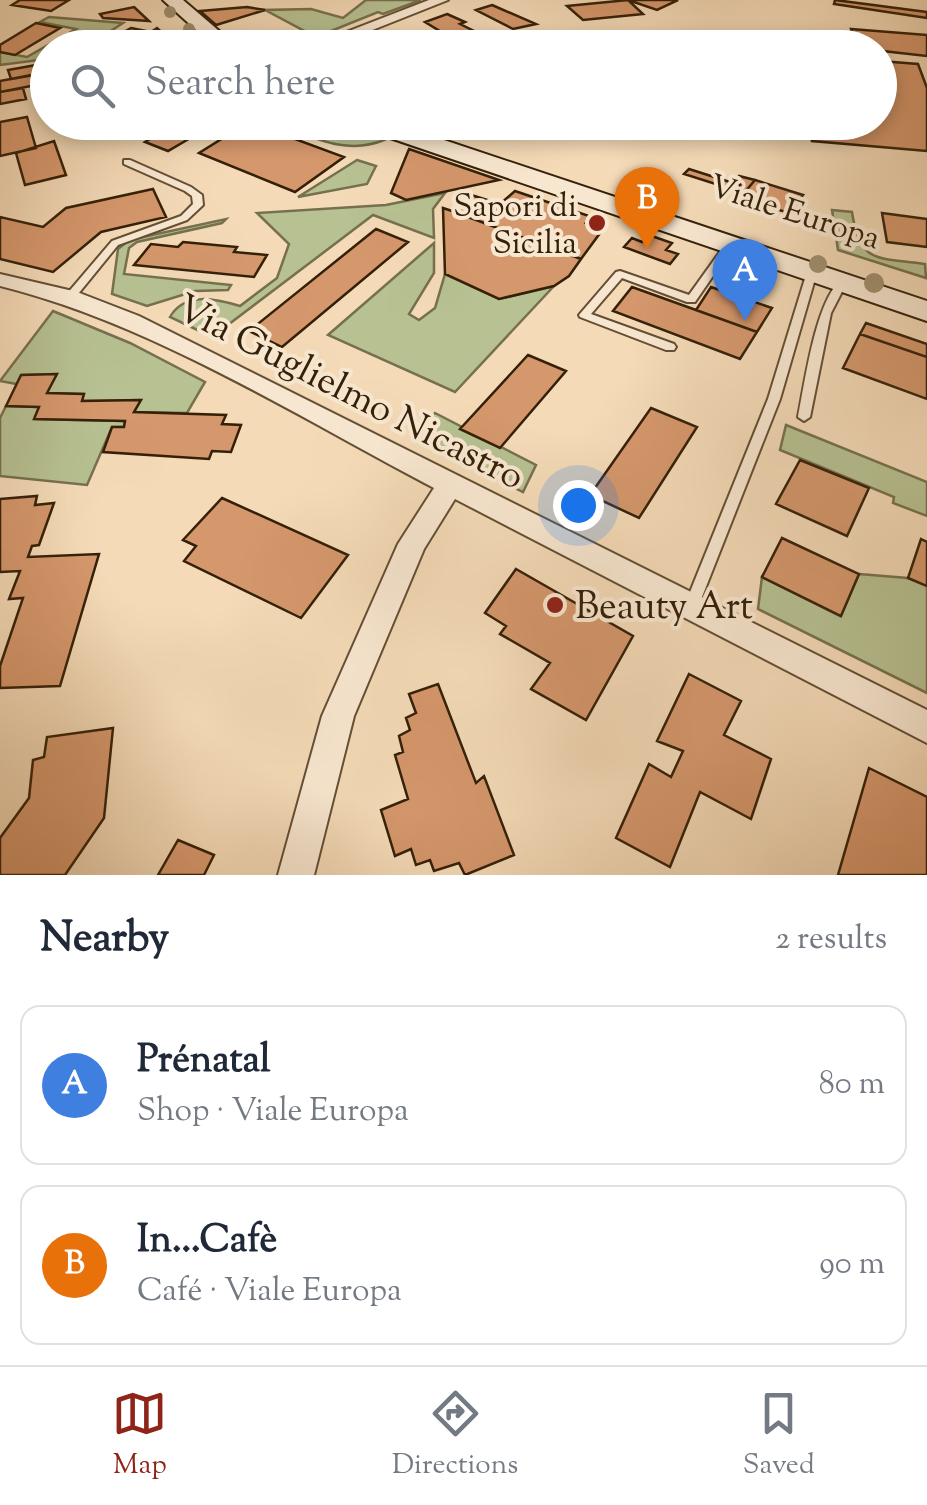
<!DOCTYPE html>
<html lang="en">
<head>
<meta charset="utf-8">
<style>
	body { margin:0; font-family:"Sorts Mill Goudy",serif; background:#f2f2f3; color:#1f2937 }
	.you { position:absolute; left:578px; top:505px; width:35px; height:35px; margin:-25px; border:8px solid #fff; border-radius:50%; background:#1a73e8; box-shadow:0 0 0 15px #1a73e833 }
	.badge { display:grid; place-items:center; width:65px; height:65px; border-radius:50%; background:#8f2418; color:#fff; font-size:32px; font-weight:700 }
	.pin { position:absolute; translate:-50% -82px; filter:drop-shadow(0 2px 5px #0008) }
	.pin::after { content:''; position:absolute; top:52px; width:35px; height:30px; background:inherit; clip-path:polygon(0 0,100% 0,50% 100%) }
	.list { margin:0; padding:0; list-style:none }
	h2 { display:flex; justify-content:space-between; align-items:center; height:130px; margin:0; padding:0 40px; font-size:42px }
	h2 small { font-size:32px; font-weight:400; color:#747a83 }
	.list li { display:grid; grid-template-columns:65px 1fr auto; gap:30px; align-items:center; box-sizing:border-box; height:160px; margin:0 20px 20px; padding:0 20px; border:2px solid #e0e1e3; border-radius:20px }
	.list b { display:block; font-size:38px; white-space:nowrap }
	.list p { margin:0; font-size:32px; white-space:nowrap; color:#747a83 }
	.list em { font-size:32px; font-style:normal; color:#747a83 }
	.icon { flex:none; width:55px; height:55px; fill:none; stroke:currentColor; stroke-width:2; stroke-linecap:round; stroke-linejoin:round }
	.map { position:relative; flex:none; width:927px; height:875px; overflow:hidden }
	.search { position:absolute; background:#fff; box-shadow:0 5px 15px #0003; left:30px; right:30px; top:30px; height:110px; display:flex; align-items:center; gap:25px; box-sizing:border-box; padding:0 35px; border-radius:55px; color:#747a83; font-size:38px }
	.sheet { height:490px; background:#fff }
	nav { display:flex; justify-content:space-around; align-items:center; box-sizing:border-box; height:140px; border-top:2px solid #e0e1e3; background:#fff; font-size:28px; color:#747a83 }
	nav a { display:grid; justify-items:center; gap:5px }
	nav .on { color:#8f2418 }
	.map>svg:first-child { display:block }
	.green { fill:#b7c192; stroke:#76704e; stroke-width:2.5 }
	.building { fill:#d5976c; stroke:#342009; stroke-width:2.5 }
	.lines { fill:none; stroke-linecap:round; stroke-linejoin:round }
	.service-casing { stroke:#644e34; stroke-width:4 }
	.minor-casing { stroke:#644e34; stroke-width:4 }
	.secondary-casing { stroke:#342009; stroke-width:4 }
	.service { fill:#f8e7d0; fill-rule:evenodd }
	.minor { fill:#f8e7d0; fill-rule:evenodd }
	.secondary { fill:#f8e7d0; fill-rule:evenodd }
	.tree { fill:#a08e6e }
	.poi-dot { fill:#8f2418; stroke:#f8e7d0; stroke-width:4 }
	.labels { text-anchor:middle; stroke-width:8; stroke-linejoin:round; paint-order:stroke }
	.far-poi-label { font-size:32px; fill:#342009; stroke:#f8e7d0; text-anchor:end }
	.far-street-label { font-size:32px; fill:#342009; stroke:#f8e7d0 }
	.street-label { font-size:38px; fill:#342009; stroke:#f8e7d0 }
	.poi-label { font-size:38px; fill:#342009; stroke:#f8e7d0; text-anchor:start }
</style>
</head>
<body>
<div class="map">
<svg width="927" height="875" viewBox="0 0 927 875">
	<rect width="100%" height="100%" fill="#f4dab7"/>
	<filter id="stains"><feTurbulence type="fractalNoise" baseFrequency=".002" numOctaves="4"/><feColorMatrix values="0 0 0 0 .2 0 0 0 0 .09 0 0 0 0 .02 0 0 0 .5 -.17"/></filter>
	<radialGradient id="worn" r=".72"><stop offset=".6" stop-color="#630" stop-opacity="0"/><stop offset="1" stop-color="#630" stop-opacity=".3"/></radialGradient>
	<!-- green -->
	<path class="green" d="M366,0H421L383,14L378,12L316,37L265,10L311,9L343,18Z
		M49,17L123,23L97,40L102,42L100,47L48,48L47,59L0,65V52L27,57L76,29L40,22Z
		M274,123H332L384,140C345,156 311,136 274,123Z
		M357,160L376,166L367,184L298,197Z
		M445,193L433,209L434,238L373,215L212,337L170,317C185,291 216,299 240,306L277,278L289,244L257,213L386,205Z
		M832,210L852,212C860,265 877,257 925,264L926,278L838,250Z
		M226,219L222,223L137,242L129,248L124,274L231,285L228,290L195,291L147,306L112,294L118,249L129,240Z
		M434,243V273L409,314L419,320L435,308L445,274L499,299L554,286L455,392L328,335Z
		M53,311L130,343L205,382L187,413L134,412L139,400L82,401L83,394L47,393L56,374L22,375L17,384L0,381Z
		M6,406L39,407L35,419L125,421L124,427H112L87,485L0,476V418Z
		M435,413L536,465L523,492L412,437Z
		M786,425L927,482V516L893,503L894,497L780,450Z
		M859,574L908,578L927,586V693L758,609L762,577L840,616Z"/>
	<!-- building -->
	<path class="building" d="M20,0H69L51,11L12,5Z
		M628,0H678L657,10Z
		M628,0L643,14L583,20L567,6Z
		M835,0L927,12V18L834,4Z
		M492,5L536,24L513,29L476,10Z
		M134,7L149,21L103,18L100,14Z
		M247,7L265,10L216,25L200,11Z
		M447,14L465,22L460,24L474,31L448,36L425,22Z
		M36,23L60,28L15,55L0,52V45Z
		M131,28L151,32L157,28L168,38L154,48L104,43Z
		M851,29L927,35V56L856,48Z
		M395,34L423,48H359Z
		M577,36L605,43L598,48H539L555,37L569,41Z
		M880,61L918,64L927,88V151L812,141L808,122H880Z
		M42,64L45,73L11,79L8,70Z
		M32,75L36,85L0,92V81Z
		M23,88L26,99L0,104V92Z
		M27,117L36,148L0,156V122Z
		M249,122L344,157L295,192L199,153Z
		M651,122H751L752,136L651,126Z
		M170,127L192,137L168,151L145,142Z
		M54,141L66,175L25,185L16,153Z
		M409,149L499,180L406,200L391,193Z
		M689,169L733,183L739,176L755,180L744,193L684,174Z
		M755,180L803,195L789,213L740,198Z
		M153,189L166,217L101,232L53,272L0,259V217L43,227L66,208Z
		M515,191L592,217L586,223L603,229L581,259L452,211L468,194L500,204Z
		M443,208L452,211L581,259L569,276L554,286L499,299L445,274Z
		M882,213L927,219V247L887,242Z
		M376,229L408,242L282,347L249,331Z
		M649,235L672,243L666,250L678,254L670,264L624,247L632,238L642,242Z
		M183,242L237,247L234,252L267,255L254,277L134,265L151,244L178,247Z
		M632,287L696,310L757,332L740,359L613,311Z
		M711,287L772,308L757,332L696,310Z
		M866,323L927,344V357L860,334Z
		M860,334L927,357V399L843,368Z
		M528,355L566,371L500,448L460,429Z
		M57,374L47,393L84,394L82,401L141,400L134,412L226,415L222,424L241,425L231,452L212,451L209,459L103,452L112,427H124L125,421L34,419L39,407L6,406L21,375Z
		M651,408L697,427L639,518L590,495Z
		M800,460L869,488L847,536L776,504Z
		M37,496L35,505L54,503L39,545L32,546L28,557L99,554L60,686L0,688V666L23,598L9,599L20,571L0,572V499Z
		M222,498L348,555L301,618L184,561L196,546L183,540Z
		M782,538L859,574L841,616L762,577Z
		M921,539L927,542V586L908,578Z
		M516,569L633,636L586,720L531,689L550,663L500,634L506,626L485,613Z
		M689,674L741,701L724,735L771,759L751,819L700,792L670,867L616,838L649,764L671,777L683,751L657,741Z
		M438,684L476,783L484,776L514,855L465,875L459,863L434,871L430,860L416,865L411,849L395,856L381,810L408,799L395,755L403,752L399,736L410,730L406,718L416,713L409,694Z
		M113,728L104,818L65,875H0V838L29,798L33,760L44,757L47,737Z
		M869,768L927,797V875H838Z
		M178,840L214,855L204,875H158Z"/>
	<g class="lines">
		<!-- service casing -->
		<g class="service-casing">
			<path id="service" d="M124,160H130L191,187L202,195L203,205L187,220L118,245L74,299H66V295L112,241L181,216L193,204L192,196L185,191L124,164Z
				M730,241L735,244L695,302H687L622,278L591,314L674,344L676,347L674,350H666L580,317L579,315L616,272L620,271L689,295L727,242Z
				M812,269L817,272L780,399L698,607L696,612L691,613L686,612L684,607L768,399L807,272Z
				M842,279L847,282L831,313L810,417L804,421L798,417C805,382 816,299 842,279Z"/>
		</g>
		<!-- minor casing -->
		<g class="minor-casing">
			<path id="minor" d="M429,0H448L327,48H305Z
				M0,274L77,292L139,316L927,710V743L455,499L424,549L354,716L314,875H278L322,716L398,544L434,488C297,416 150,323 0,286Z"/>
		</g>
		<!-- secondary casing -->
		<g class="secondary-casing">
			<path id="secondary" d="M163,0H183L239,48H216Z
				M355,122H390L927,301V321L358,127Z"/>
		</g>
		<!-- service -->
		<use href="#service" class="service"/>
		<!-- minor -->
		<use href="#minor" class="minor"/>
		<!-- secondary -->
		<use href="#secondary" class="secondary"/>
	</g>
	<!-- trees -->
	<g class="tree">
		<circle cx="170" cy="12" r="6"/>
		<circle cx="189" cy="29" r="6"/>
		<circle cx="654" cy="210" r="9"/>
		<circle cx="818" cy="264" r="9"/>
		<circle cx="874" cy="283" r="10"/>
	</g>
	<!-- markers -->
	<g class="poi-dot">
		<circle cx="597" cy="223" r="10"/>
		<circle cx="555" cy="605" r="10"/>
	</g>
	<g class="labels">
		<!-- far-poi labels -->
		<g class="far-poi-label">
			<text x="577" y="216">Sapori di<tspan x="577" dy="37">Sicilia</tspan></text>
		</g>
		<!-- far-street labels -->
		<g class="far-street-label">
			<text transform="translate(795 211) rotate(18)" y="11">Viale Europa</text>
		</g>
		<!-- street labels -->
		<g class="street-label">
			<text transform="translate(351 391) rotate(27)" y="13">Via Guglielmo Nicastro</text>
		</g>
		<!-- poi labels -->
		<g class="poi-label">
			<text x="575" y="618">Beauty Art</text>
		</g>
	</g>
	<rect width="100%" height="100%" filter="url(#stains)"/>
	<rect width="100%" height="100%" fill="url(#worn)"/>
</svg>
<div class="you"></div>
<div class="pin badge" style="left:745px;top:321px;background:#3f7fe0">A</div>
<div class="pin badge" style="left:647px;top:249px;background:#e8710a">B</div>
<div class="search"><svg class="icon" aria-label="search" viewBox="0 0 24 24"><circle cx="10" cy="10" r="6"/><path d="M15 15l6 6"/></svg>Search here</div>
</div>
<section class="sheet">
<h2>Nearby<small>2 results</small></h2>
<ul class="list">
<li><span class="badge" style="background:#3f7fe0">A</span><div><b>Prénatal</b><p>Shop · Viale Europa</p></div><em>80 m</em></li>
<li><span class="badge" style="background:#e8710a">B</span><div><b>In...Cafè</b><p>Café · Viale Europa</p></div><em>90 m</em></li>
</ul>
</section>
<nav>
<a class="on"><svg class="icon" aria-label="map" viewBox="0 0 24 24"><path d="M3 6l6-2 6 2 6-2v14l-6 2-6-2-6 2zM9 4v14M15 6v14"/></svg>Map</a>
<a><svg class="icon" aria-label="directions" viewBox="0 0 24 24"><path d="M12 3l9 9-9 9-9-9zM9 14v-3h6M13 9l2 2-2 2"/></svg>Directions</a>
<a><svg class="icon" aria-label="saved" viewBox="0 0 24 24"><path d="M7 4h10v16l-5-4-5 4z"/></svg>Saved</a>
</nav>
</body>
</html>
